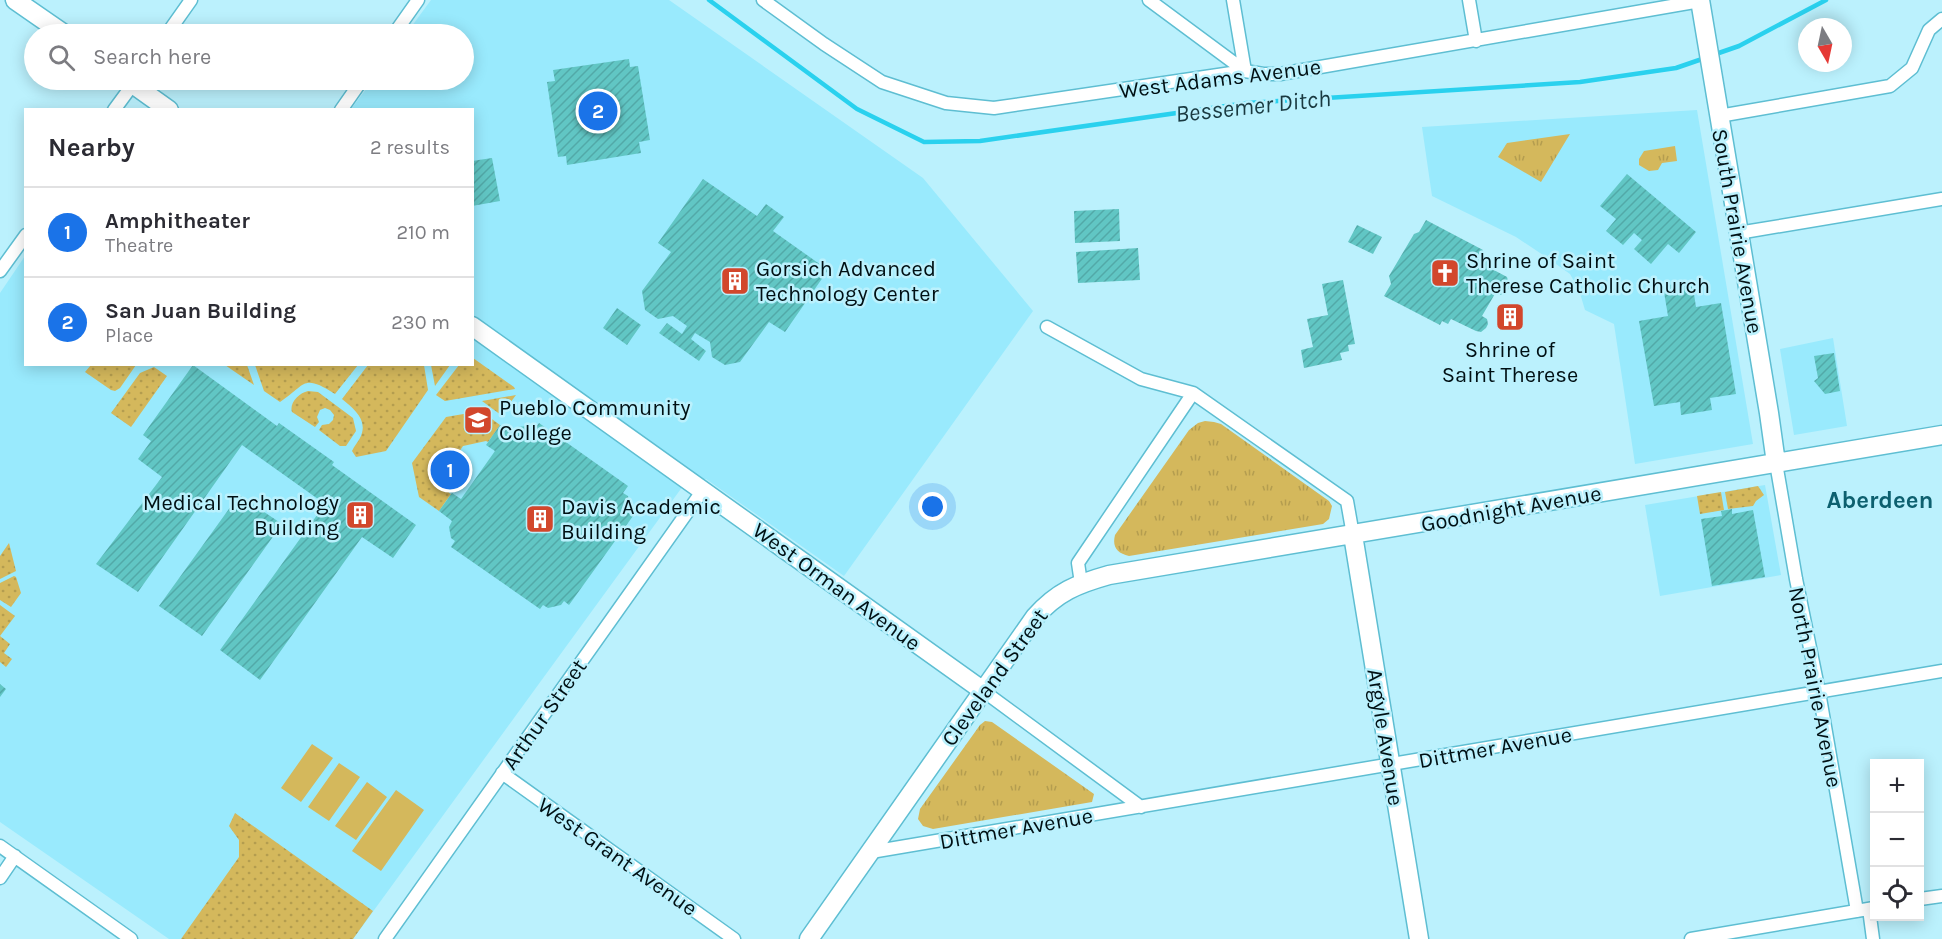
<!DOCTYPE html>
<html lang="en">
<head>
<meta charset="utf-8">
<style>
	body { margin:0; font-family:Karla,sans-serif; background:#f2f2f3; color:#2b2b33 }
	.controls { position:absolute; right:18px; bottom:18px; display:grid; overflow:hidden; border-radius:0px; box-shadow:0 3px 15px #0003 }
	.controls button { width:54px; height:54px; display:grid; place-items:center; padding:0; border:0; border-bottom:2px solid #e1e1e2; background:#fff; color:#2b2b33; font:30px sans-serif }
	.compass { position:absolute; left:1798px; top:18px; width:54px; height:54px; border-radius:50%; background:#fff; box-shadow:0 3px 15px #0003; rotate:171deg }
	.you { position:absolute; left:933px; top:507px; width:21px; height:21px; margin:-15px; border:4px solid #fff; border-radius:50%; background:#1a73e8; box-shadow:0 0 0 9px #1a73e833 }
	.badge { display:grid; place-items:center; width:39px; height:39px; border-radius:50%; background:#1a73e8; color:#fff; font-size:20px; font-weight:700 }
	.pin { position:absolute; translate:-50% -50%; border:3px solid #fff; box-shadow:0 2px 6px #0006 }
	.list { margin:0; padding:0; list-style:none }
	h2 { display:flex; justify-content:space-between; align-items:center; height:78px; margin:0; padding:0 24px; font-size:26px }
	h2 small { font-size:20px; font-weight:400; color:#7c7c81 }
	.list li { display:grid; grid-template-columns:39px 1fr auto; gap:18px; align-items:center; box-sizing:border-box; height:90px; padding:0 24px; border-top:2px solid #e1e1e2 }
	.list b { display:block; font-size:22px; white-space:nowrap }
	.list p { margin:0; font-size:20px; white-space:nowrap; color:#7c7c81 }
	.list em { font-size:20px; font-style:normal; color:#7c7c81 }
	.icon { flex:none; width:33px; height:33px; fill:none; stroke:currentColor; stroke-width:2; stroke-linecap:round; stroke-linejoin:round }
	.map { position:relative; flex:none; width:1942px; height:939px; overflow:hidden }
	.search { position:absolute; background:#fff; box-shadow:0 3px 15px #0003; left:24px; top:24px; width:450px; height:66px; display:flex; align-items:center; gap:15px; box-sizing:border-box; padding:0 21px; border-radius:33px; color:#7c7c81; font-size:22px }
	.panel { position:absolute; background:#fff; box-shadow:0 3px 15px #0003; left:24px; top:108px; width:450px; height:258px; border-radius:0px }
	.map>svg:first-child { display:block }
	.built { fill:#99eafd }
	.grass { fill:url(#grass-dots) }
	.park { fill:url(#park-tufts) }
	.garden { fill:#d4b85c }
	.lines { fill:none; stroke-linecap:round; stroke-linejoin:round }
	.stream { stroke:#2ad1ee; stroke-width:4.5 }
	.building { fill:url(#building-hatch) }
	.street-casing { stroke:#5ebed2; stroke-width:15 }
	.secondary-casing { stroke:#5ebed2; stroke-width:21 }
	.street { stroke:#fff; stroke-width:12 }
	.secondary { stroke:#fff; stroke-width:18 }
	.labels { text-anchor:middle; stroke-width:5; stroke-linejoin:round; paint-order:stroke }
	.street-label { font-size:22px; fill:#001014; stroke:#bbf1fd }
	.poi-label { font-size:22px; fill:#001014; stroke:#bbf1fd; text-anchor:start }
	.water-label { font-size:24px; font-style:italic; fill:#193940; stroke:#bbf1fd }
	.neighbourhood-label { font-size:24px; font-weight:bold; fill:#0d606f; stroke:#bbf1fd }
</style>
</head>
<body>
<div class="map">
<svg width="1942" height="939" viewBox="0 0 1942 939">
	<defs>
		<pattern id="grass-dots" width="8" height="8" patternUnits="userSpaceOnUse" patternTransform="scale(1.5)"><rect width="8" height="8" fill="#d4b85c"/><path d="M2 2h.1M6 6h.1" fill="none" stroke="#b49d4f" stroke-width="1.8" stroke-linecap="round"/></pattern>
		<pattern id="park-tufts" width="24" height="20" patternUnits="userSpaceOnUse" patternTransform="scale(1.5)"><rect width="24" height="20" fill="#d4b85c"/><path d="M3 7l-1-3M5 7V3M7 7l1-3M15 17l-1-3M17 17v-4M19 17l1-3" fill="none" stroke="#b49d4f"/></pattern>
		<pattern id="building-hatch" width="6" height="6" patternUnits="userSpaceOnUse" patternTransform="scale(1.5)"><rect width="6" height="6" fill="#61c6c4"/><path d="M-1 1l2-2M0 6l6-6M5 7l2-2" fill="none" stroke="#52a9a8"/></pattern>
	</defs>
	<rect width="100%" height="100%" fill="#bbf1fd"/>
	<!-- built -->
	<path class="built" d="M431,0H669L923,178L1033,311L844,576L706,479L697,480L691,475L353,939H169L0,822V293L25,256L26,364H472V110L351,109L373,80H464V34H406Z
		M1697,110L1753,444L1635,464L1614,324L1585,310L1579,290L1570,274L1549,259L1516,237L1432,196L1422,127Z
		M1833,338L1847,426L1794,435L1780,349Z
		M1765,485L1781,575L1660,596L1645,505Z"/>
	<!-- grass -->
	<path class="grass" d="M473,358L514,387L515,389L445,401L436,395L459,365L472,364Z
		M91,365V364L136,365L120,388L115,391L111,390L85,372Z
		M225,365H247L254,385Z
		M255,365V364L358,365L335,394C302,373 306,385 280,402L264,391Z
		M368,365H424L428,390L386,451L356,457L352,451C354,446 358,442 360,438C369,420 354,409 342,399Z
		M431,365H450L435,386Z
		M154,367L167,376L131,427L111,413L140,373Z
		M308,391L318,392L353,418L356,431L346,446H340L319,430L322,425L329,424L333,420L334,415L330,410L325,408L320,410L317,417L319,422L315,427L292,412C289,403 299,393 308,391Z
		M516,395L501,415L482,401Z
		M481,411L500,425L488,442L486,441L463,446L446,471L449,493L451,494L439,511L419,497L412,463L446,417Z
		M1758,486L1764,495L1756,501L1753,506L1728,509L1725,492Z
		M1721,492L1724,510L1700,514L1697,496Z
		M9,543L16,571L0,579V556Z
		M14,576L16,577L21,593L11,607L0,600V583Z
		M0,605L15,616L0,636L10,644L4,653L12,659L6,667L0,662Z
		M235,813L373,911L353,939H181L239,857V840L229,826Z"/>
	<!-- park -->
	<path class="park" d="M1570,134L1541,182L1498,157L1507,143Z
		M1675,146L1677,161L1662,163L1658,170L1649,171L1639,165V159L1644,151Z
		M1205,421L1214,422L1221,424L1329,501L1332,506L1329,519L1323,524L1129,556C1117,553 1112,547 1115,535L1189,430L1198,423Z
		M985,721L992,722L1094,794L1092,802L933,829L923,826L918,819L920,809L980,725Z"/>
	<!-- garden -->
	<path class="garden" d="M312,744L333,758L301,802L281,788Z
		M339,763L360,777L329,821L308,807Z
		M367,782L387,797L356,840L335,826Z
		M396,790L424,810L381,871L352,851Z"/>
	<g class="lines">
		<!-- stream -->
		<path class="stream" d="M709,0L857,109L924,142L980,141L1247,103L1580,82L1676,68L1705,58
			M1713,55L1739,46L1826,0"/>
	</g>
	<!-- building -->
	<path class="building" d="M629,59L630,67L638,66L650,140L639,142L641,153L567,165L566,156L558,157L547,82L555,81L553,70Z
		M492,158L500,201L472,206V161Z
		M1627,174L1696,232L1679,253L1668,244L1651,264L1634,249L1642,240L1634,233L1623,245L1606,231L1616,219L1600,206Z
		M703,179L757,216L766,204L784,217L773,231L828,270L785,332L769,322L740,362L725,365L712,357L710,342L695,333L691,339L706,351L699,361L659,333L667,323L682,334L687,326L673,316L658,319L645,310L642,291L671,252L658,243Z
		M1119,209L1120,241L1075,243L1074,211Z
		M1426,220L1483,250L1479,257L1494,264L1492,269L1507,277L1510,288L1501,295L1496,292L1482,316L1487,319L1488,324L1486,328L1481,332L1476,331L1451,319L1448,324L1442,321L1440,325L1384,296L1391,284L1389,276L1414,234L1419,232Z
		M1357,225L1382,237L1373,254L1348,242Z
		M1138,248L1140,280L1078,283L1076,252Z
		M1343,280L1355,344L1348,345L1349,351L1340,353L1342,360L1304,368L1301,350L1313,347L1307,319L1328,315L1322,284Z
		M1692,281L1696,307L1721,303L1736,394L1710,398L1712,410L1681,415L1680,402L1654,406L1639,321L1668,316L1663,286Z
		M617,308L641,325L627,345L603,328Z
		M1504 317a6 6 0 1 1 12 0a6 6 0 1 1-12 0Z
		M1834,353L1840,391L1825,394L1814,381L1818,378L1814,356Z
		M193,365L277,426L279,423L334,462L332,465L416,525L393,558L362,537L260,680L220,650L325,504L242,445L138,592L96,564L162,477L138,459L151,441L143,435Z
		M539,423L628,486L623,493L628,496L630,507L626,511L633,516L569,605L564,601L561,605L548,608L543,605L540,609L451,547L455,541L451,538L449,527L452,521L439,511L452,493L461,499L495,451L486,445L500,425L513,432L517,427L528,426L534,430Z
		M239,495L282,524L202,636L159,606Z
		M1732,509V514L1753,510L1765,577L1712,586L1701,519L1722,516L1721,511Z
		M0,684L6,689L0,697Z"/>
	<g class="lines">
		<!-- street casing -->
		<g class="street-casing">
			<path id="street" d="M763,0L824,44L882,82L946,103L994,108L1245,71L1263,74H1280L1700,1
				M1149,0L1245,71
				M1233,0L1245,71
				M1469,0L1476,41
				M167,34L191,0
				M394,34L418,0
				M114,110L136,80
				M341,110L362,80
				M1719,116L1890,86L1912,68L1929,30L1942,19
				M1738,233L1942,199
				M0,271L26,235
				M1047,327L1141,379L1193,393L1347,501L1353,535
				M1776,463L1796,579L1819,692L1857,911
				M1081,583L1078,563L1193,393
				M982,690L1141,807
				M502,773L734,939
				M0,846L131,939
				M871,852L1942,671
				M0,878L15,856
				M1920,899L1942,896
				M1869,909L1873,939
				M385,939L703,490
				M1691,939L1874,908"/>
		</g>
		<!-- secondary casing -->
		<g class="secondary-casing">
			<path id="secondary" d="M15,0L64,34
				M1700,0L1769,413L1776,463
				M127,80L169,110
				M472,326L982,690
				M1353,535L1419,939
				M809,939L1035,617C1057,592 1077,584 1109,575L1942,435"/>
		</g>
		<!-- street -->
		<use href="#street" class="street"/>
		<!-- secondary -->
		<use href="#secondary" class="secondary"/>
	</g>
	<!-- icons -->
	<defs>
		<g id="church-square" transform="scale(1.5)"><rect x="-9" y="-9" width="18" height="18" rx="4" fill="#d2472c" stroke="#bbf1fd"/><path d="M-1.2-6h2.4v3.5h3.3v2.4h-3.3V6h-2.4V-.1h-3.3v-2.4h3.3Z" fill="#fff"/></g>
		<g id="building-square" transform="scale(1.5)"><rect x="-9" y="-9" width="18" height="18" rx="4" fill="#d2472c" stroke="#bbf1fd"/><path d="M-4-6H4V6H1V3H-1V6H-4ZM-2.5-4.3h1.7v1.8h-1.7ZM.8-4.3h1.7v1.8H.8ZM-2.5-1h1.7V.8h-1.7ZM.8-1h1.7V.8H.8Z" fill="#fff"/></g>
		<g id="university-square" transform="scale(1.5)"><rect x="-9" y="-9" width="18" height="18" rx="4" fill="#d2472c" stroke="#bbf1fd"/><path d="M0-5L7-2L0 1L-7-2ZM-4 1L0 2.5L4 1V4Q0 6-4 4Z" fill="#fff"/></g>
	</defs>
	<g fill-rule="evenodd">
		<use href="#church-square" x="1445" y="273"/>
		<use href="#building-square" x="735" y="281"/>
		<use href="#building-square" x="1510" y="317"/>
		<use href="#university-square" x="478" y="420"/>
		<use href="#building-square" x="360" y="515"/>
		<use href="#building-square" x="540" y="519"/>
	</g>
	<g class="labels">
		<!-- street labels -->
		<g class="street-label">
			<text transform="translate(1220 78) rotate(-7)" y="8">West Adams Avenue</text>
			<text transform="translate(1738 231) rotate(80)" y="8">South Prairie Avenue</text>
			<text transform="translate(1511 508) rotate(-10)" y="8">Goodnight Avenue</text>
			<text transform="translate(837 586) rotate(36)" y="8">West Orman Avenue</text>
			<text transform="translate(994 677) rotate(-54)" y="8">Cleveland Street</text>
			<text transform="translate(1816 687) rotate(79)" y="8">North Prairie Avenue</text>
			<text transform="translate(544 714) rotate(-55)" y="8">Arthur Street</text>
			<text transform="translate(1386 737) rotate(81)" y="8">Argyle Avenue</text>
			<text transform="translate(1495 747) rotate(-10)" y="8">Dittmer Avenue</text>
			<text transform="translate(1016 828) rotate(-10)" y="8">Dittmer Avenue</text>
			<text transform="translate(618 856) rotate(35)" y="8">West Grant Avenue</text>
		</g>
		<!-- poi labels -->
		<g class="poi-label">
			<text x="1466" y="268">Shrine of Saint<tspan x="1466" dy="25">Therese Catholic Church</tspan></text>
			<text x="756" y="276">Gorsich Advanced<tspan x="756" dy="25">Technology Center</tspan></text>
			<text x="1510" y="357" text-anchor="middle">Shrine of<tspan x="1510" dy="25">Saint Therese</tspan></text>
			<text x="499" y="415">Pueblo Community<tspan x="499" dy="25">College</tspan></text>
			<text x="339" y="510" text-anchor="end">Medical Technology<tspan x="339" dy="25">Building</tspan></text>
			<text x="561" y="514">Davis Academic<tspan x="561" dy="25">Building</tspan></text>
		</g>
		<!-- water labels -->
		<g class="water-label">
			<text transform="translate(1253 106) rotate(-6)" y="8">Bessemer Ditch</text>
		</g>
		<!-- neighbourhood labels -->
		<g class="neighbourhood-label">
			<text x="1880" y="508">Aberdeen</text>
		</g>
	</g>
</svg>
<div class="controls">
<button>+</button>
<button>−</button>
<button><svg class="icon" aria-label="locate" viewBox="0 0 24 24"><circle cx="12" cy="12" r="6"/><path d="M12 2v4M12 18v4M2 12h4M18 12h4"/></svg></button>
</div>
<svg class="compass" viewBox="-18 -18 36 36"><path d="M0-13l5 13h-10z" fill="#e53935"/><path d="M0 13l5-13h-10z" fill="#7c7c81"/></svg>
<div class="you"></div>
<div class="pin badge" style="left:450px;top:470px">1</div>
<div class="pin badge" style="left:598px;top:111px">2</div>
<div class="search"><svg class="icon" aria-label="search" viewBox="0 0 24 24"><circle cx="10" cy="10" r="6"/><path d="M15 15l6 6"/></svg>Search here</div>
<section class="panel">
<h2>Nearby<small>2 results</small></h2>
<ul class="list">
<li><span class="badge">1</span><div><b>Amphitheater</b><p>Theatre</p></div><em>210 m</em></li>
<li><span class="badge">2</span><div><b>San Juan Building</b><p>Place</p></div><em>230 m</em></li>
</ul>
</section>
</div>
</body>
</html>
